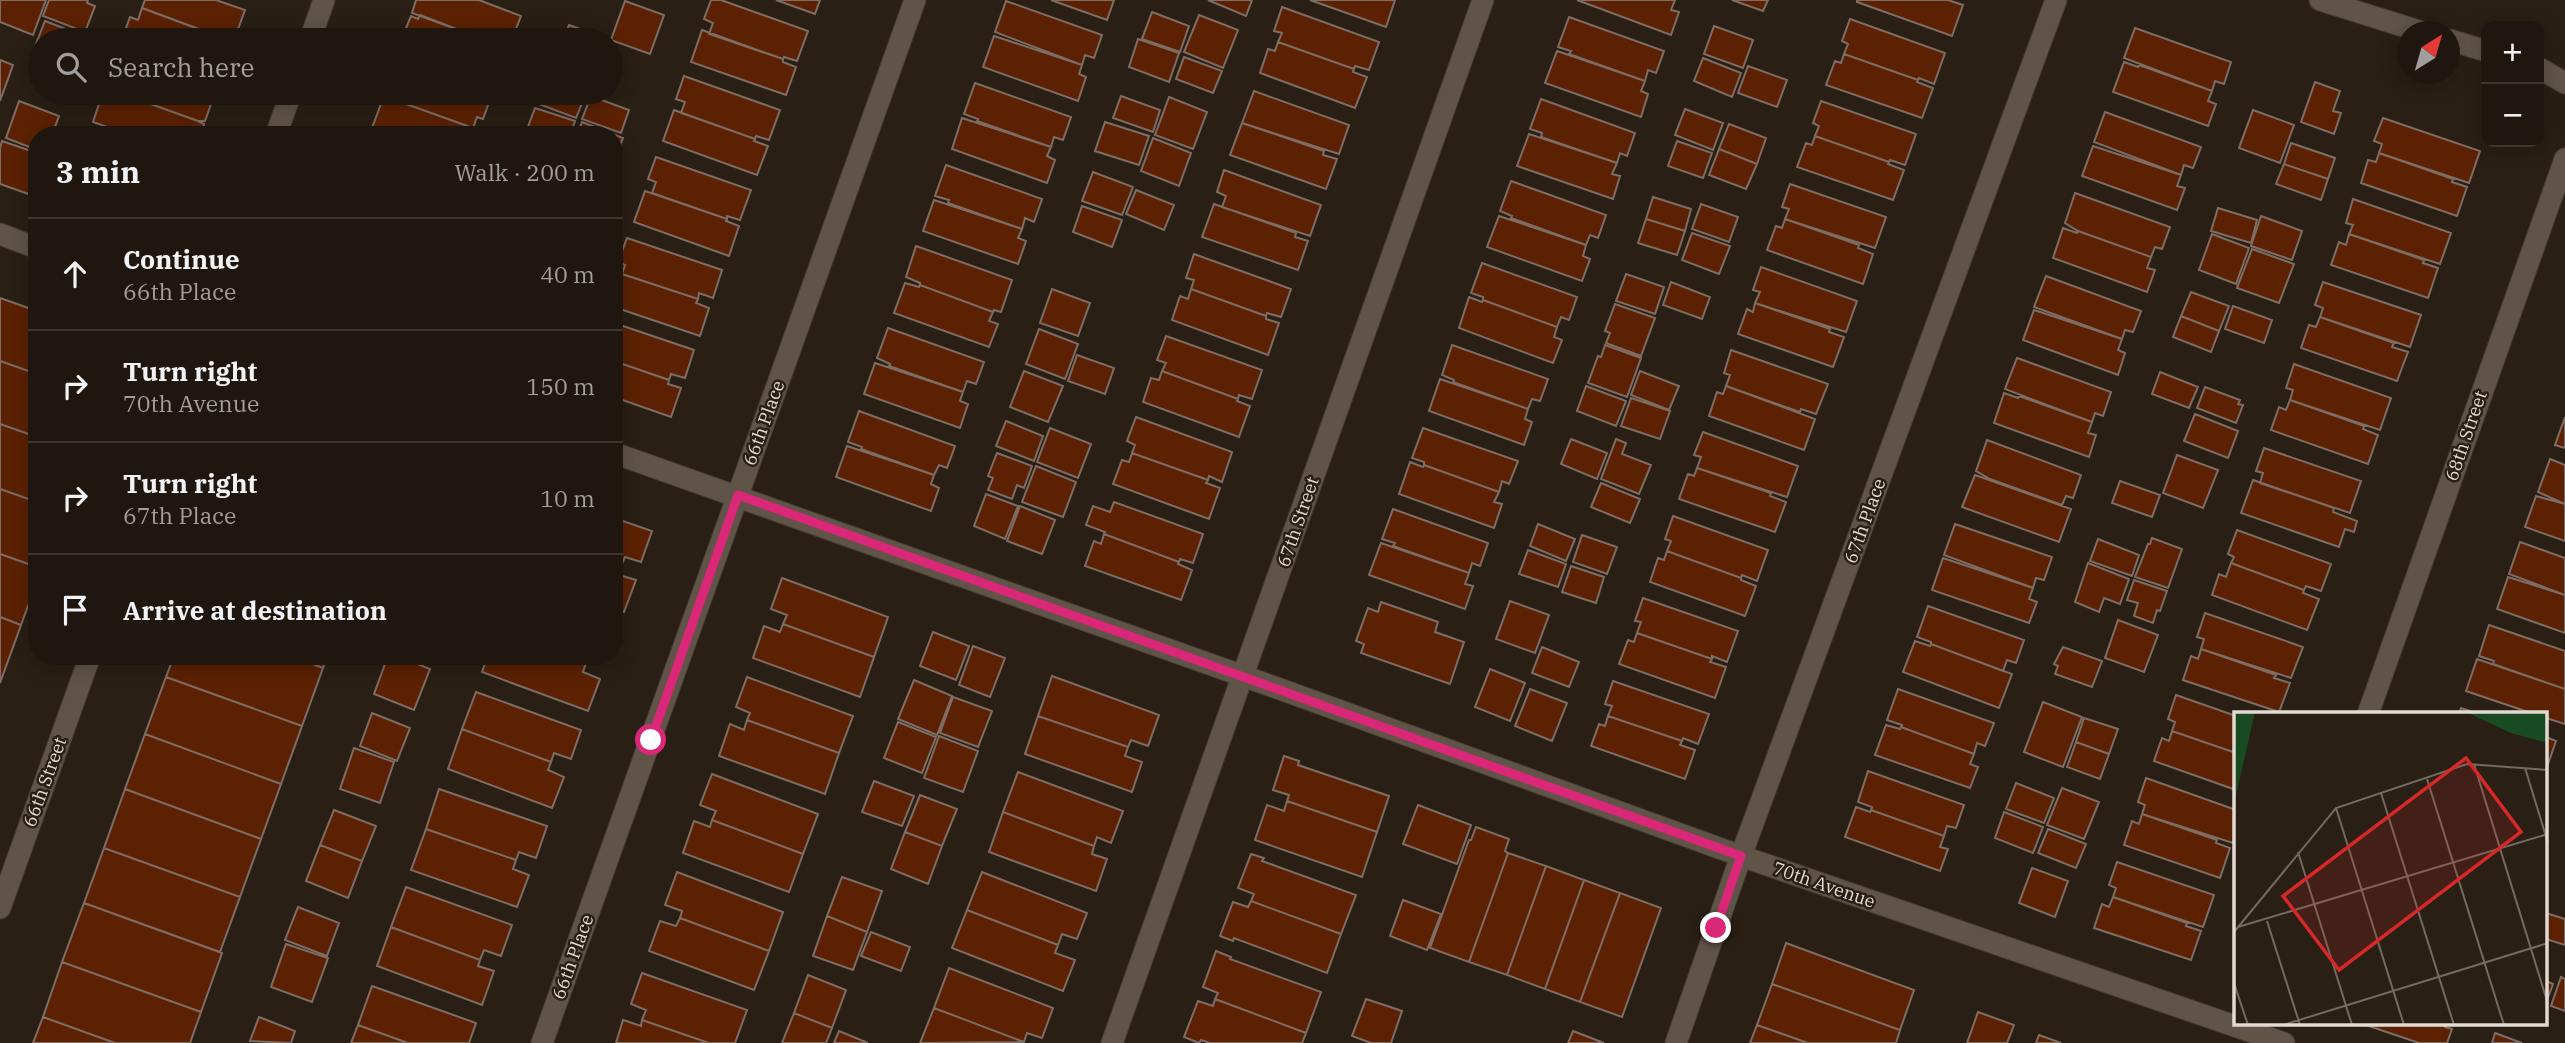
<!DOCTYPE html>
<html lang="en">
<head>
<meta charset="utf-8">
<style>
	body { margin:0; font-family:"IBM Plex Serif",serif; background:#2c241d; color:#f1f3f6 }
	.controls { position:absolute; right:21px; top:21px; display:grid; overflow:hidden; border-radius:14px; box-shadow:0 4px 18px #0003 }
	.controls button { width:63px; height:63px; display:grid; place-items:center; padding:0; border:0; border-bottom:2px solid #3c362f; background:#1f170f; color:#f1f3f6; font:35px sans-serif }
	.compass { position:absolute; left:2397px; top:21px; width:63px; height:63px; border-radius:50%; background:#1f170f; box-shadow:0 4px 18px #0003; rotate:37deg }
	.stop { position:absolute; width:21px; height:21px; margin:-16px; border:5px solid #db2777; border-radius:50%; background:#fff }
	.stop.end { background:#db2777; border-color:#fff; box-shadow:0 2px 7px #0008 }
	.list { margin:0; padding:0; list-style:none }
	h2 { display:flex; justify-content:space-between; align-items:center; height:91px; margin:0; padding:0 28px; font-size:30px }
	h2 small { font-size:23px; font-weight:400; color:#a19f9e }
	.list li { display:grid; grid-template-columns:46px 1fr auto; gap:21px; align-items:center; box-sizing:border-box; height:112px; padding:0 28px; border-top:2px solid #3c362f }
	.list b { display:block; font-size:26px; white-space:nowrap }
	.list p { margin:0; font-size:23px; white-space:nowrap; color:#a19f9e }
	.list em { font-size:23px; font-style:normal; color:#a19f9e }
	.icon { flex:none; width:38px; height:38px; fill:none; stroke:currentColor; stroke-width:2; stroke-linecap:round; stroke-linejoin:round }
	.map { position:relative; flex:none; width:2565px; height:1043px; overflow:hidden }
	.search { position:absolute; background:#1f170f; box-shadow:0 4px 18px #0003; left:28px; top:28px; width:595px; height:77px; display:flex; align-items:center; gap:18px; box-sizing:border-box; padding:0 24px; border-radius:38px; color:#a19f9e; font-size:26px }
	.panel { position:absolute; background:#1f170f; box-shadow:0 4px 18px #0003; left:28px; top:126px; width:595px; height:539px; border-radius:28px }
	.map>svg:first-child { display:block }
	.building { fill:#5b2102; stroke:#7e6d65; stroke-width:2 }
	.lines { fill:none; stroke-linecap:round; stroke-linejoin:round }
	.minor-casing { stroke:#443b34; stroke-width:23 }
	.minor { stroke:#605448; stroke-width:21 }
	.route { stroke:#db2777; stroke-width:9 }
	.labels { text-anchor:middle; stroke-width:5; stroke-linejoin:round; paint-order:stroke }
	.street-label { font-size:18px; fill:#e2dad3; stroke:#291f14 }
	.inset-road { fill:none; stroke:#736a60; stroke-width:2 }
	.view { fill:#d62828; fill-opacity:0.15; stroke:#d62828; stroke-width:3.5 }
	.inset-edge { fill:none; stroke:#e2dad3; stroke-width:3.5 }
</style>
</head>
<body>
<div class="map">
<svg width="2565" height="1043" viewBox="0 0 2565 1043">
	<rect width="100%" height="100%" fill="#291f14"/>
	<!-- building -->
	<path class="building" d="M0,0H46L33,35L0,22Z
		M49,0H88L87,3L95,6L85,32L43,16Z
		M145,0H216L245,10L234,40H229L142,8Z
		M416,0H479L521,16L512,39L506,37L504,40H485L412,13Z
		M711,0H721L808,31L797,61L784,57L783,59L709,34L713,23L704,19Z
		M776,0H820L815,14Z
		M1051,0H1114L1107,20Z
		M1208,0H1252L1246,16Z
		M1310,0H1395L1386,27Z
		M1577,0H1675L1671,10L1679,12L1671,35Z
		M1732,0H1768L1763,11Z
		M1857,0H1948L1963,5L1952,36L1857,2Z
		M625,1L664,15L650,54L611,40Z
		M1006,1L1102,35L1094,58L1085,55L1082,65L995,32Z
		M1282,7L1379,42L1369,70L1355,66L1354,69L1278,42L1282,33L1274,31Z
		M142,8L228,40L122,39L130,17L138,20Z
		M1152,12L1189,26L1180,52L1142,39Z
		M420,15L485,40H401L411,16L418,19Z
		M1199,15L1238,30L1223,68L1184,52Z
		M1569,17L1664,51L1656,73L1648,70L1645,81L1569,54L1571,51L1558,47Z
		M1850,19L1945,53L1934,84L1919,78L1918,80L1844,54L1848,44L1842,41Z
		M45,21L87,37L86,40H40V62L30,59Z
		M569,25L607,39V40H563Z
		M1714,26L1753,40L1743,68L1704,54Z
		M2135,28L2231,62L2224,84L2215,81L2212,91L2124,58Z
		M702,30L783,59V62L796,67L786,95L691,62Z
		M994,36L1082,65L1079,74L1086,77L1078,101L983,67Z
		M1138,39L1179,53L1169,82L1129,67Z
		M1278,42L1354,69L1353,72L1367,77L1355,108L1260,73L1268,49L1275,51Z
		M1557,51L1645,81L1641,91L1648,94L1641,117L1545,83Z
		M1844,54L1918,80L1917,82L1933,88L1922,118L1826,85L1835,61L1841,63Z
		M1184,57L1222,71L1213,93L1176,79Z
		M1703,58L1741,73L1732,97L1694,81Z
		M0,60L13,65L0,101Z
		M2124,62L2138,67L2139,65L2212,91L2208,101L2216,104L2208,126L2113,92Z
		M1748,66L1787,80L1777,107L1738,93Z
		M684,76L780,110L769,140L756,136L755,139L681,113L685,102L676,99Z
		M2315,82L2340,91L2333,111L2341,113L2334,134L2301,122Z
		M975,83L1071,117L1063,140L1054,137L1051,147L977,121L978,119L964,114Z
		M1254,91L1349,125L1339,154L1242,123Z
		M110,93H120L198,121L204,124L200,135H129L93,122L101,98L107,100Z
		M120,93H215L205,121H198Z
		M385,93H489L492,94L483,119L477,117L473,128L384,96Z
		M540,93H586L576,118L536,103Z
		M384,96L473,128L470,135H391L372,128Z
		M591,96L629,110L621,133L582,119Z
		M1121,96L1160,110L1153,132L1113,118Z
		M1169,97L1207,112L1193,149L1155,135Z
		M1541,99L1635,133L1627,156L1620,153L1617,163L1541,137L1542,133L1530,129Z
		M19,101L59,116L52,135H37V150L6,138Z
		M1821,101L1916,134L1905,165L1890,160L1889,162L1815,136L1819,126L1813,123Z
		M535,108L575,121L570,135H525Z
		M1685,109L1723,123L1713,150L1675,135Z
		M674,110L755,139L754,141L768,146L757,175L663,141Z
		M2253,110L2294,125L2280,163L2239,148Z
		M2105,112L2201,147L2193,168L2184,165L2181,175L2094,142Z
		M962,118L1051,147L1047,156L1055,160L1047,183L952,149Z
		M2383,118L2480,151L2469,183L2379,153L2382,144L2374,141Z
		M582,122L623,138L614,160V135H577Z
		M1105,122L1149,136L1139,165L1095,151Z
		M1242,123L1324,151L1323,155L1337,159L1326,189L1230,155Z
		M1729,124L1766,138L1757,164L1719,149Z
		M1529,134L1617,163L1612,174L1620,176L1613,199L1517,166Z
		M1815,136L1889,162L1888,164L1904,170L1893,200L1797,167L1806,143L1812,145Z
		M1153,138L1191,153L1179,186L1141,171Z
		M2,141L37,153V197L0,184V148Z
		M1677,141L1712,153L1703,178L1668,166Z
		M2291,143L2335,158L2328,179L2284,164Z
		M2093,146L2181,175L2177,186L2185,188L2177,210L2082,176Z
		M1719,149L1757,164L1746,189L1709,175Z
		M2379,153L2453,179L2452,182L2467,187L2457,216L2361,183L2368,160L2376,162Z
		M656,157L751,190L740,220L727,216V219L652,193L656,182L648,179Z
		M2284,164L2328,179L2321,200L2276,184Z
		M946,165L1042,199L1034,222L1025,218L1022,229L948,203L949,200L935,196Z
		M1224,170L1321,205L1310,236L1222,207L1226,196L1217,192Z
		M1093,172L1133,187L1122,215L1082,201Z
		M1511,181L1606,215L1598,238L1590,235L1586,245L1511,218L1512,216L1500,211Z
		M1790,184L1886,217L1875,248L1785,219L1789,209L1782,207Z
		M1136,190L1174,205L1164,230L1126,214Z
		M645,191L727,219L726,221L739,226L729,256L634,222Z
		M2075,193L2170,227L2162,249L2155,247L2151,257L2078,231L2065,223Z
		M1653,197L1691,209L1685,231L1646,219Z
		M2353,199L2451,233L2440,264L2349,234L2353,225L2346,223Z
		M934,200L1022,229L1018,238L1026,241L1018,264L923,231Z
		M1214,204L1296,233L1295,237L1308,241L1298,270L1202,237Z
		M1701,204L1738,217L1729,242L1692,229Z
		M1082,206L1122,220L1112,247L1073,232Z
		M2218,208L2257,220L2251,243L2211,231Z
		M1499,216L1586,245L1583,256L1590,259L1582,281L1487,247Z
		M2261,216L2302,231L2292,260L2251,246Z
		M1646,219L1685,231L1677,255L1638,243Z
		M1785,219L1859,245L1858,248L1873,254L1863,284L1767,250L1776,226L1782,228Z
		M2063,228L2077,233L2078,231L2151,257L2147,268L2155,270L2147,292L2053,258Z
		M1692,233L1730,246L1719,274L1682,260Z
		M2212,234L2249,248L2236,284L2199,270Z
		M2349,234L2424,260L2423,263L2438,268L2428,298L2331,265L2339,242L2346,245Z
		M627,238L722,270L713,298L699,293L698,299L622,274L625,265L618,262Z
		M916,246L1012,280L1001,312L994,310L993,312L920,285V283L906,277Z
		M2252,249L2294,264L2279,303L2237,288Z
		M1194,254L1291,289L1281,317L1267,313L1266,316L1191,289L1194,280L1186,278Z
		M1482,263L1577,297L1569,320L1561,317L1557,327L1483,300V297L1471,293Z
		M1761,267L1857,301L1846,332L1755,303L1760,292L1753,290Z
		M622,274L698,299L696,303L709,308L700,336L614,307V280L619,281Z
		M1626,274L1664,287L1655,314L1616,301Z
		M2046,276L2141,311L2133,332L2125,330L2122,339L2034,307Z
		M1671,282L1710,297L1702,319L1663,305Z
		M2323,282L2421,315L2410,347L2320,317L2323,308L2315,305Z
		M905,283L919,287L920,285L993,312L989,321L998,324L989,347L894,313Z
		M1052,289L1090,303L1078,336L1040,323Z
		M1191,289L1266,316V319L1279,323L1268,355L1172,320L1180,296L1188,299Z
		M2191,292L2229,306L2219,331L2181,316Z
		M1469,297L1482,302L1483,300L1557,327L1554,337L1562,340L1553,363L1459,328Z
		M0,298L37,311V374L0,361Z
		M1755,303L1830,329L1829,332L1844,337L1833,367L1738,334L1747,309L1753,312Z
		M1615,304L1655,318L1641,356L1606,343L1610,333L1605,331Z
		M2233,306L2272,320L2264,343L2225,329Z
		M2034,310L2122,339L2118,350L2125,353L2118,375L2023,340Z
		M2181,316L2219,331L2211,352L2173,337Z
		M2320,317L2394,343L2392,347L2408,352L2397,381L2301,348L2309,325L2316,327Z
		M614,323L694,350L685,378L671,374L669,380L614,361Z
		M888,328L984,362L976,384L967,381L963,392L889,366L890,364L877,358Z
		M1039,329L1078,344L1065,379L1026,364Z
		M1166,336L1262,370L1252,399L1239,395L1238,399L1162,371L1166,363L1157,360Z
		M1452,345L1548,379L1540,401L1532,399L1528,409L1453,382L1454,380L1442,375Z
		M1605,345L1641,358L1627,397L1588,383L1598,356L1601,357Z
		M1731,350L1828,384L1816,414L1801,409L1800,412L1726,386L1730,375L1724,373Z
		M1077,355L1114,368L1105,394L1068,381Z
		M2017,358L2111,392L2103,416L2095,413L2092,422L2005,389Z
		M0,361L37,374V437L0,424Z
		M614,361L669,380L668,384L681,388L671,417L614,397Z
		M875,363L963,392L960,401L968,404L960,428L864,394Z
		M2294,364L2391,398L2380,430L2290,400L2293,390L2286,388Z
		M1024,371L1063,386L1048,422L1010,407Z
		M1162,371L1238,399L1237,401L1250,406L1239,437L1143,402L1151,378L1159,380Z
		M1640,371L1679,386L1669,410L1631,395Z
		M2160,372L2198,387L2189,408L2152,394Z
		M1440,379L1528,409L1525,419L1532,422L1524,445L1429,411Z
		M1586,386L1626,401L1616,426L1577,411Z
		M1726,386L1815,419L1804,450L1709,416L1717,392L1723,394Z
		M2205,387L2240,400L2238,404L2243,405L2236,423L2197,408Z
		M2004,393L2018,398L2019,396L2092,422L2088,433L2096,435L2089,457L1994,423Z
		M1631,398L1670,411L1660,439L1621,426Z
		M2290,400L2364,426L2363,429L2378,435L2368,464L2271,430L2279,407L2286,410Z
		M859,411L955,446L947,468L939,465L934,475L861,449L862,447L848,442Z
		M2195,414L2238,431L2228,458L2184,441Z
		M1136,417L1232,452L1222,482L1209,476L1208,480L1132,453L1135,445L1127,441Z
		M2565,417V448L2555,445Z
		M1006,421L1043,436L1034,461L996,446Z
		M0,424L37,437V502L0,489Z
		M1050,428L1091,444L1078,478L1037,462Z
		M1423,428L1518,461L1509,484L1502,481L1499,492L1424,465V462L1412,458Z
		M1703,432L1798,466L1787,497L1697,468L1701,457L1694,455Z
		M1571,439L1607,453L1597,479L1561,464Z
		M1616,439L1626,443L1622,454L1651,465L1639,494L1601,479Z
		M1987,440L2081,475L2073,498L2066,496L2062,505L1990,479L1976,471Z
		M847,446L934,475L931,484L939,488L931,511L836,477Z
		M2264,448L2361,481L2350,513L2260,483L2263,473L2256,471Z
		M997,453L1032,466L1024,488L1017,485L1012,499L988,490L993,478L988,476Z
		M1132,453L1208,480L1206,483L1220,488L1209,519L1113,484L1122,460L1129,462Z
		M2177,455L2218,470L2203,508L2163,493Z
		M2550,459L2565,465V504L2538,492Z
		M1410,462L1423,467L1424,465L1499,492L1494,502L1502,504L1494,528L1399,494Z
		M1036,466L1076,482L1063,517L1022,502Z
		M1697,468L1771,493L1770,496L1786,502L1775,532L1679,499L1688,474L1694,476Z
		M1975,475L2071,509L2059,542L1962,507Z
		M2253,480L2334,508L2333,512L2357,521L2354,532L2345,529L2339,547L2241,513Z
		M2120,481L2160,495L2152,517L2112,503Z
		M1601,483L1640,499L1630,523L1591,507Z
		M0,489L37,502V567L0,554Z
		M986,494L1018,506L1005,539L974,526Z
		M2536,496L2565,504V541L2525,527Z
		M1114,502L1203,534L1193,563L1180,559L1179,562L1104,534L1105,532L1086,525L1093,506L1110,512Z
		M1020,506L1055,520L1042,554L1007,541Z
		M1393,509L1488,543L1480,566L1472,563L1469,573L1393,546L1395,543L1382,539Z
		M1673,516L1768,550L1757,581L1742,575L1741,578L1667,551L1671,541L1665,539Z
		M614,518L652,531L641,562L625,557L621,566L614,563Z
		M1538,524L1575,539L1566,561L1530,546Z
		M1955,524L2052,557L2044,580L2036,578L2033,588L1944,555Z
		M2237,530L2331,564L2321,591L2306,586L2304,590L2231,563L2234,557L2228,554Z
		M1104,534L1179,562L1178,564L1192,570L1181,600L1085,566L1094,541L1101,544Z
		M1582,535L1617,547L1607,574L1573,562Z
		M2152,538L2182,549L2168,588L2135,577L2148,544H2150Z
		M2098,539L2139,555L2132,576L2090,561Z
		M2520,542L2565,558V595L2509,574Z
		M1381,543L1469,573L1465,584L1473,586L1465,609L1369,575Z
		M1528,550L1566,564L1558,587L1519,574Z
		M1667,551L1741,578V580L1756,586L1745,616L1650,582L1658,558L1664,560Z
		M0,554L37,567V581L21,625L0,617Z
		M1943,558L2033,588L2029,599L2037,602L2029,623L1932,590Z
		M614,563L621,566L619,575L636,580L624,612L614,609Z
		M2088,563L2129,579L2120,604L2104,598L2099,612L2075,602Z
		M2231,563L2304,590L2303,593L2319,599L2307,630L2212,595L2219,574L2226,577Z
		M1571,566L1604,577L1596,603L1562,592Z
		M2508,577L2565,595V633L2497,609Z
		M782,578L888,617L874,657L783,624L787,615L771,609Z
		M2134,580L2167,591L2160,611L2157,610L2153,623L2134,616L2138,603L2127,600Z
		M1643,598L1738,631L1727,662L1712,656V659L1637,633L1641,622L1635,621Z
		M1510,601L1549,615L1535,653L1496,639Z
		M1381,602L1438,622L1435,632L1464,642L1450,684L1361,653L1364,644L1356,641L1368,608L1378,612Z
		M1928,606L2024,640L2016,663L2007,660L2003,671L1931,644V642L1917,637Z
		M2205,613L2303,647L2291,678L2201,649L2204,639L2197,637Z
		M0,617L21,625L0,683Z
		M2118,620L2158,635L2144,672L2105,658Z
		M783,624L874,657L860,697L753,658L764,626L780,632Z
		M2489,625L2565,651V689L2493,664L2494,661L2479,656Z
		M933,632L969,646L956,680L920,666Z
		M1637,633L1712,659L1710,662L1726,667L1715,698L1619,664L1628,640L1634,642Z
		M1915,641L1930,646L1931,644L2012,674L1999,708L1903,672Z
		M973,646L1005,658L990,697L959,685Z
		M1542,647L1579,662L1569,687L1532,673Z
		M2063,647L2102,661L2092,687L2055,674L2058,666L2054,664Z
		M2201,649L2276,675L2274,678L2290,683L2279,712L2183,680L2191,656L2198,659Z
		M174,656H292L323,668L302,726L166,677Z
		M292,656H328L323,668Z
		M388,656H398L430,669L414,710L374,694Z
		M413,656H434L432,663Z
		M488,656H566L586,663L583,672L600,679L588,711L482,672Z
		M566,656H588L586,663Z
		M2477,659L2565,689V724L2546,718V714H2534L2466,691Z
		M1490,669L1525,683L1510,721L1475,707Z
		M1052,676L1159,715L1148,746L1131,740L1128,747L1038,716Z
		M166,677L302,726L281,784L145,734Z
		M747,677L853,716L839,753L747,720L750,713L736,707Z
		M914,680L952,696L937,735L898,719Z
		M1613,681L1709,714L1698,744L1683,738L1682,741L1608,716L1612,706L1605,704Z
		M1530,689L1567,703L1552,741L1515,726Z
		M1898,689L1994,723L1985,746L1977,743L1974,754L1901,727L1902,725L1887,720Z
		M476,692L581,730L571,759L554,753L551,762L462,729Z
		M2176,695L2236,716V753L2172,731L2175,722L2168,719Z
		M953,697L992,711L978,747L940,733Z
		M2043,702L2082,717L2063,767L2024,752Z
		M2461,708L2479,714H2459Z
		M372,713L410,728L397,761L360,746Z
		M1038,716L1128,747L1125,756L1142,762L1132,792L1025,754Z
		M1608,716L1682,741L1680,745L1695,750L1685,779L1591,746L1599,724L1605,726Z
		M2084,718L2118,729L2109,754L2076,742Z
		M747,720L839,753L825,794L719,756L730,724L744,730Z
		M898,722L936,737L922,773L884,758Z
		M1886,725L1900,729L1901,727L1974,754L1970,764L1978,767L1970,788L1875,755Z
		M462,729L551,762L548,770L564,777L552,808L448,769Z
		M2172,731L2236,753V790L2154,761L2162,738L2169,741Z
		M145,734L281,784L261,839L125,789Z
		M939,736L978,751L963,792L924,778Z
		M2546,737L2556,741L2546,770Z
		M2076,742L2109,754L2100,779L2067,767Z
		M354,748L394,762L380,803L340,789Z
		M1284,756L1299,761L1298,765L1389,796L1377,832L1287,801L1289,795L1273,790Z
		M1868,771L1964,805L1956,828L1947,826L1944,836L1871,810L1872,807L1858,802Z
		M1018,772L1123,811L1111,843L1097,837L1094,846L1003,812Z
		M712,774L818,814L803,854L712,820L716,811L700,805Z
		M2146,778L2236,810V834L2233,843L2142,814L2145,805L2138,802Z
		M874,781L914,796L902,826L862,812Z
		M2016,783L2054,798L2044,823L2006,809Z
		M2062,788L2099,802L2084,839L2047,825Z
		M125,789L261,839L240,897L104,848Z
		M439,789L547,826L536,858L519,852L516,860L426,829Z
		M920,795L957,809L942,846L905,832Z
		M1287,801L1377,832L1362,877L1255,840L1267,805L1284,811Z
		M1418,805L1471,825L1457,864L1403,844Z
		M1856,807L1870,812L1871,810L1944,836L1940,847L1948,849L1940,871L1845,837Z
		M334,810L376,826L362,861L320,845Z
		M1003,812L1094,846L1092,854L1107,859L1096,891L989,852Z
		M2004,812L2043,827L2033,853L1995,838Z
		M2142,814L2217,840L2216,843L2230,848L2220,878L2124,845L2132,821L2139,824Z
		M712,820L803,854L789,892L683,853L694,821L710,827Z
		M1476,827L1509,839L1505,851L1508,853L1469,962L1430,948L1469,840H1471Z
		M426,829L516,860L513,869L529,875L517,907L411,870Z
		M2048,829L2086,844L2076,868L2038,853Z
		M905,832L942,846L928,884L891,869Z
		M320,845L362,861L348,898L306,881Z
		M104,848L240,897L220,952L84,903Z
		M1508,853L1546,866L1507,975L1469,962Z
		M1251,854L1264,858L1262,861L1356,895L1341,934L1251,901L1254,894L1238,888Z
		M2117,862L2214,895L2203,927L2113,897L2116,888L2109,885Z
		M1546,866L1584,880L1545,989L1507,975Z
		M2032,868L2068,881L2055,917L2019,903Z
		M677,872L783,912L769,951L680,918L682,911L665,905Z
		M982,872L1087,913L1077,939L1062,934L1058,945L967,910Z
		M842,877L882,891L867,932L827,916Z
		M1584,880L1620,893L1580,1002L1545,989Z
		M406,887L512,925L501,956L484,950L480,960L391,927Z
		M1620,893L1661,908L1622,1017L1580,1002Z
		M2113,897L2187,923L2186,926L2201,931L2191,960L2094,928L2102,904L2109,907Z
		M1403,900L1441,914L1427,950L1390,936Z
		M1251,901L1341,934L1327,973L1234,938L1233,941L1220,936L1233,902L1248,907Z
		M84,903L222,953L201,1012L62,962Z
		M298,907L339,923L327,956L285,940Z
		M967,910L1058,945L1055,953L1075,960L1063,991L952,948Z
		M2546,913L2565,919V945L2546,939Z
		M827,916L867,932L853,970L813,956Z
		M680,918L769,951L754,990L649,951L660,921L676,926Z
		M391,927L480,960L478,966L494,971L482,1005L377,966Z
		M871,932L910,947L901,971L861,956Z
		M1786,943L1914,990L1900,1030L1772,984Z
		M286,944L328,958L312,1002L271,987Z
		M1216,951L1231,957L1230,959L1321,992L1306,1033L1215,999L1218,993L1203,987Z
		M62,962L201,1012L190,1043H115L43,1017Z
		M949,968L1053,1008L1042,1038L1027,1033L1024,1042L934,1008Z
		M642,973L747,1010L735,1043H709L642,1020L646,1010L631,1004Z
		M808,975L846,990L832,1028L794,1013Z
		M2561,977L2565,979V1011L2551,1006Z
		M2546,981L2553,984L2546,1003Z
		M1772,984L1900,1030L1896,1043H1808L1757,1025Z
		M372,986L476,1023L469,1043H408L358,1025Z
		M1215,999L1306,1033L1302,1043H1210L1201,1040L1199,1043L1184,1037L1198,1001L1213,1006Z
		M1366,999L1402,1011L1391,1043H1371L1352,1036Z
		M934,1008L1024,1042L920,1043Z
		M1978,1012L2014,1025L2007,1043H1967Z
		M794,1013L832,1028L826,1043H782Z
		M43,1017L115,1043H33Z
		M259,1017L295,1031L291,1043L250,1041Z
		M623,1020L641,1026L642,1020L709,1043H616Z
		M2363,1024H2446L2445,1027L2452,1029L2447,1043H2419Z
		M358,1025L408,1043H351Z
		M1757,1025L1808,1043H1750Z
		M839,1031L868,1043H834Z
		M1573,1031L1604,1043H1568Z
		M2495,1033L2522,1043H2492Z
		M2039,1035L2061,1043H2036Z"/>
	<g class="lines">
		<!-- minor casing -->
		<g class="minor-casing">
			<path id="minor" d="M2320,0L2422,32
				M310,40L324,0
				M2450,40L2486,51
				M2539,68L2565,83
				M276,135L291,93
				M0,234L37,248
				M614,453L1291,693L1741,856L2284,1043
				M2368,714L2565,159
				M0,908L90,656
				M542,1043L915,0
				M1112,1043L1483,0
				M1676,1043L1741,856L2056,0"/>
		</g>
		<!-- minor -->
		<use href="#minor" class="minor"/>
	</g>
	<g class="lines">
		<!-- route -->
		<path class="route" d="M651,740L738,495L1741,856L1716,928"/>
	</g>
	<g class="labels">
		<!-- street labels -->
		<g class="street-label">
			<text transform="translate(764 423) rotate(-70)" y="6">66th Place</text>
			<text transform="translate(2466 436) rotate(-71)" y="6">68th Street</text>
			<text transform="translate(1865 521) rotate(-70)" y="6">67th Place</text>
			<text transform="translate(1298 522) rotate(-71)" y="6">67th Street</text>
			<text transform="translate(45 782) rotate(-70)" y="6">66th Street</text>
			<text transform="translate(1824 885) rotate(19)" y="6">70th Avenue</text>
			<text transform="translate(573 957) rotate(-70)" y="6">66th Place</text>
		</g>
	</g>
	<!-- overview -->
	<g transform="translate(2234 712)">
		<rect width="313" height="313" fill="#291f14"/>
		<path d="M0,0H21L0,92ZM232,0H313V31L277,21Z" fill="#184b21"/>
		<path class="inset-road" d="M240,52L314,292M291,56L314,131M193,67L270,313M147,81L220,313M102,96L170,313M64,140L118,313M33,209L66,313M4,215L314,122M0,220L102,96L233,52L314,58M0,271L14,313M49,313L314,231"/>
		<path class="view" d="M232,46L287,120L105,258L49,184Z"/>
		<rect width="313" height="313" class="inset-edge"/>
	</g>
</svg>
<div class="controls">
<button>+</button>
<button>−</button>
</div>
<svg class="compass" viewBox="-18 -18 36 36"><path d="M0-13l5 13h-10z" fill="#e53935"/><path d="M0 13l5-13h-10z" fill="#a19f9e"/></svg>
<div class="stop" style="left:651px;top:740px"></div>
<div class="stop end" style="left:1716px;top:928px"></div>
<div class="search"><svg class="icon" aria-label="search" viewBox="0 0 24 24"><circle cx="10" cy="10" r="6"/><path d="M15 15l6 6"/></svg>Search here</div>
<section class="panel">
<h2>3 min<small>Walk · 200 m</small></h2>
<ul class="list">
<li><svg class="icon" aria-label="ahead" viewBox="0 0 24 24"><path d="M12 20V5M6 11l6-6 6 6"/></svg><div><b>Continue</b><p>66th Place</p></div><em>40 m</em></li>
<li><svg class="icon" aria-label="right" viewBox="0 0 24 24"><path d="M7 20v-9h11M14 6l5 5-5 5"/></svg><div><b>Turn right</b><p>70th Avenue</p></div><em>150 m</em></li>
<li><svg class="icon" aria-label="right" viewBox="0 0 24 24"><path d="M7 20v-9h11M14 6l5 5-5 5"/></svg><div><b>Turn right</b><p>67th Place</p></div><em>10 m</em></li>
<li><svg class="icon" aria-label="arrive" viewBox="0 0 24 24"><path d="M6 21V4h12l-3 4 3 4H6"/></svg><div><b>Arrive at destination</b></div></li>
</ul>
</section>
</div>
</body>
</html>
